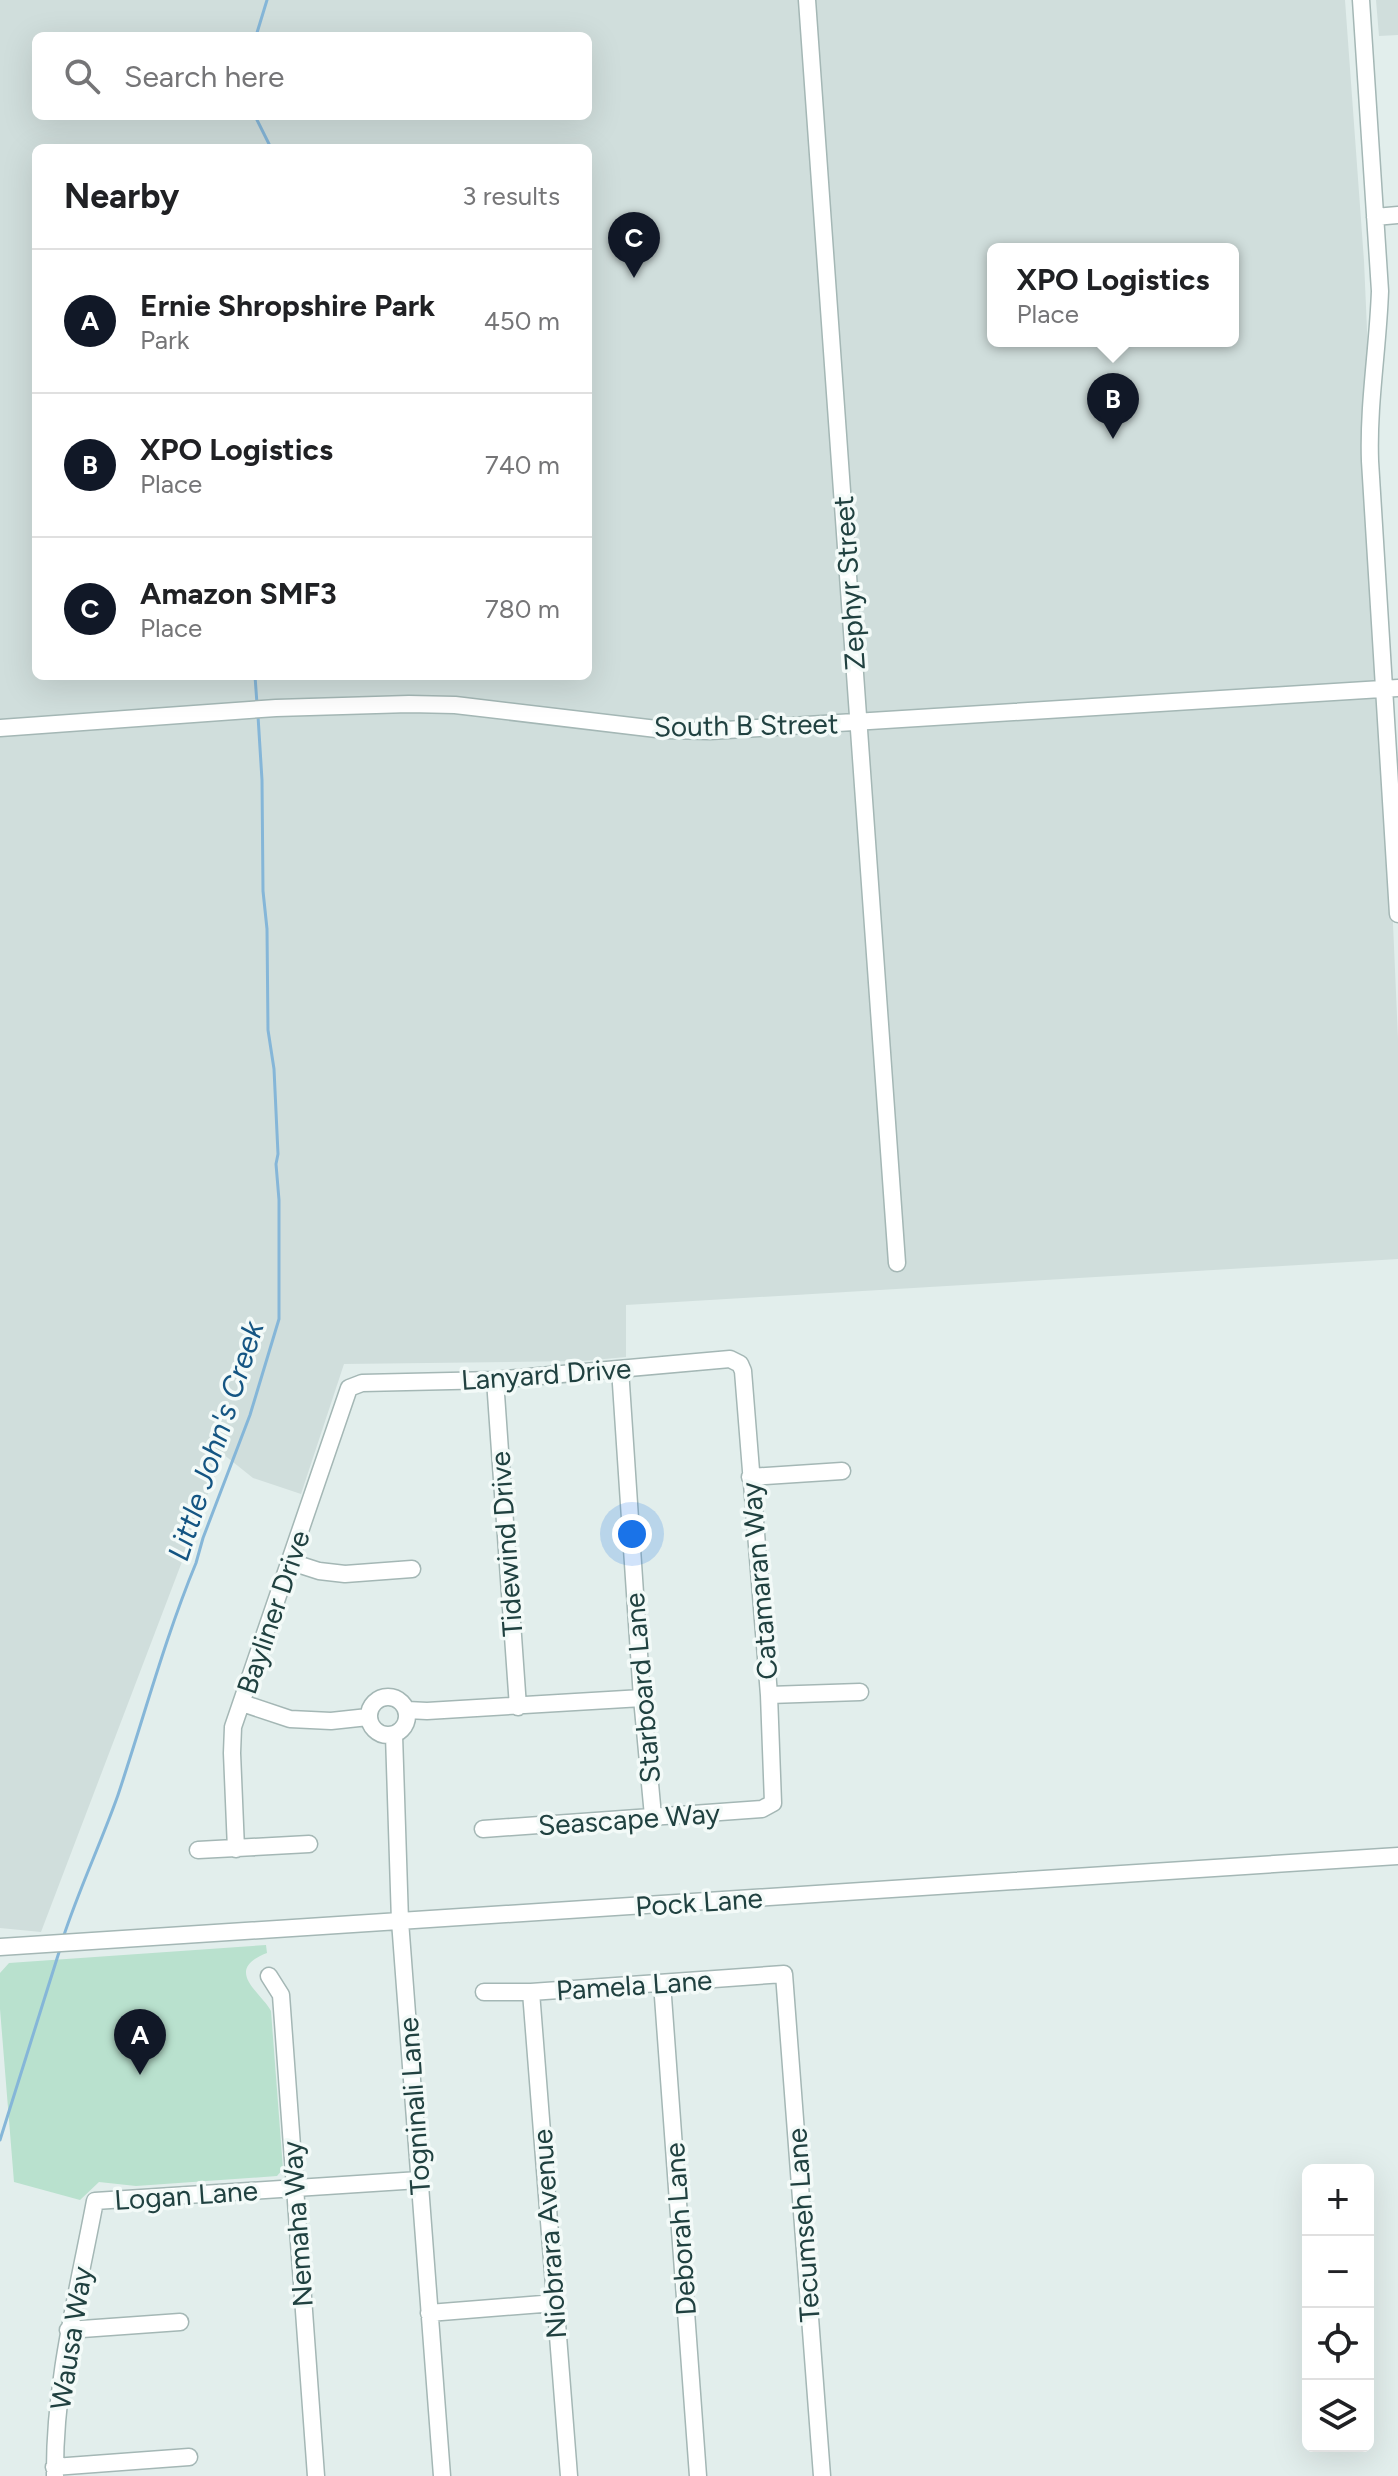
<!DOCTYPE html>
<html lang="en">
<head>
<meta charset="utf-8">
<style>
	body { margin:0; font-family:Figtree,sans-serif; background:#f6f6f6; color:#202124 }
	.controls { position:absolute; right:24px; bottom:24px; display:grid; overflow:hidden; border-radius:12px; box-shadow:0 8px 32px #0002 }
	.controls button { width:72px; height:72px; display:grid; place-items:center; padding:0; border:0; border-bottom:2px solid #e0e0e0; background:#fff; color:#202124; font:40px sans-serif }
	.you { position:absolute; left:632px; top:1534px; width:28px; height:28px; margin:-20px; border:6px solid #fff; border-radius:50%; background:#1a73e8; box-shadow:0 0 0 12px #1a73e833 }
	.badge { display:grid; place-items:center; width:52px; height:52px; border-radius:50%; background:#111827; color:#fff; font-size:26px; font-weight:700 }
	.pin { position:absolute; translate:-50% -66px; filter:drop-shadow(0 2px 4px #0008) }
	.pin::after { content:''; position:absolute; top:42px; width:28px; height:24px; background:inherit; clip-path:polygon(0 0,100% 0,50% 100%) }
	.popup { position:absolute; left:987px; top:243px; width:252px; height:104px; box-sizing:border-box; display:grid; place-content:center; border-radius:12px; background:#fff; filter:drop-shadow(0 2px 6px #0005); font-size:26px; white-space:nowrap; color:#757577 }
	.popup b { font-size:30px; color:#202124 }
	.popup::after { content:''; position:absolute; left:50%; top:100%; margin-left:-16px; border:16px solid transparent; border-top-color:#fff }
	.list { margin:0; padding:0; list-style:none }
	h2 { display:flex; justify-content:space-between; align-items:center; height:104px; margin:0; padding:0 32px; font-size:34px }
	h2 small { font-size:26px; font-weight:400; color:#757577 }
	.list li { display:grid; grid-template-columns:52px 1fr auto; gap:24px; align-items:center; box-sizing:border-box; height:144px; padding:0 32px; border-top:2px solid #e0e0e0 }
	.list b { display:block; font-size:30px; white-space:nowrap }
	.list p { margin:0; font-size:26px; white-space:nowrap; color:#757577 }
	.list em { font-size:26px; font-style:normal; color:#757577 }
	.icon { flex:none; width:44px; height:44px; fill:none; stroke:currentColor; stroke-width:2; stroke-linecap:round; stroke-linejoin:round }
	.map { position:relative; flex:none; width:1398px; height:2476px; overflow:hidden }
	.search { position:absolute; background:#fff; box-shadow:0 8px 32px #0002; left:32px; top:32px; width:560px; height:88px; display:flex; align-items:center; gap:20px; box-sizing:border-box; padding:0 28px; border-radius:12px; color:#757577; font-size:30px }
	.panel { position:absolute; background:#fff; box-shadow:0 8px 32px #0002; left:32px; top:144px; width:560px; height:536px; border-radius:12px }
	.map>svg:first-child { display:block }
	.built { fill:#d0dedc; fill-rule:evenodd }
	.green { fill:#b9e1ce }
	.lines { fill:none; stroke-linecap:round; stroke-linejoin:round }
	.stream { stroke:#85b6d8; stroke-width:3 }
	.minor-casing { stroke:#a4b7b5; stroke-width:19 }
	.minor { stroke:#fff; stroke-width:16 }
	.labels { text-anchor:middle; stroke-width:7; stroke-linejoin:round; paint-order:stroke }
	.street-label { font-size:28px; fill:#204140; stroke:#f3faf8 }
	.water-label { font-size:30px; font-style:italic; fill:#145583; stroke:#f3faf8 }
</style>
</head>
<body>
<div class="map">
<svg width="1398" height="2476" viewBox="0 0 1398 2476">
	<rect width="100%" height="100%" fill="#e2eeec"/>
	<!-- built -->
	<path class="built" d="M0,0H1345L1364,261L1398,1038V1259L626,1305V1357L583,1361L344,1364L301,1494L253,1478L223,1454L41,1932L0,1928ZM36,36H588V116H36ZM36,148H588V676H36ZM993,249H1233V341H993Z
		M1376,0H1398V35L1379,36Z"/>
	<!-- green -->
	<path class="green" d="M266,1945L267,1953C223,1970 260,1991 271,2011L283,2169L277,2176L136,2186L99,2182L80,2200L14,2182L0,2009V1973L9,1963Z"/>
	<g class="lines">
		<!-- stream -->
		<path class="stream" d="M256,36L267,0
			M255,116L271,148
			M255,676L257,704
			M63,1938C79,1889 101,1843 118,1795C144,1717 165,1638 196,1563L203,1538L250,1415L279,1319V1200L276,1164L278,1154L274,1069L268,1030L267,929L263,891L262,780L258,716
			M0,2140L60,1949"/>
		<!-- minor casing -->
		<g class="minor-casing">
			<path id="minor" d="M807,0L897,1263
				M1361,0L1380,291C1378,348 1368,404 1370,461L1398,914
				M1375,217L1398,215
				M0,728L276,708L409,704L455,705L665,730L710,731L1398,688
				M620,1369L642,1698L653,1816
				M495,1380L518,1707
				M750,1477L842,1471
				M291,1562L319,1571L345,1574L412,1569
				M769,1695L860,1692
				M369 1716a19 19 0 1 1 38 0a19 19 0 1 1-38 0Z
				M242,1703L290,1719L331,1721L368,1717
				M407,1710L427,1711L642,1698
				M394,1735L400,1921L442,2476
				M236,1849L232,1753L233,1727L349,1388L362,1383L495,1380L730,1359L740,1364L743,1371L769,1695L773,1803L762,1809L483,1829
				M198,1850L309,1844
				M0,1947L1398,1856
				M269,1976L281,1995L316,2476
				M662,1983L698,2476
				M484,1992H531L784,1974L822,2476
				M531,1992L569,2476
				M429,2313L555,2303
				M68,2330L180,2322
				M54,2467L189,2457
				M55,2476C54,2382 78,2292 95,2201L419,2180"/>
		</g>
		<!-- minor -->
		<use href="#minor" class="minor"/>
	</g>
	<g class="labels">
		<!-- street labels -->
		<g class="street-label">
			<text transform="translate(849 583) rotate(-94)" y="10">Zephyr Street</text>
			<text transform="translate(746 725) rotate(-1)" y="10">South B Street</text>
			<text transform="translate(546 1374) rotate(-4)" y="10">Lanyard Drive</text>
			<text transform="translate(506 1544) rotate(-94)" y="10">Tidewind Drive</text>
			<text transform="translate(759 1581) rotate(-95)" y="10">Catamaran Way</text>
			<text transform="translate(273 1612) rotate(-71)" y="10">Bayliner Drive</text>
			<text transform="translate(642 1688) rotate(-95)" y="10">Starboard Lane</text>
			<text transform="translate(629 1819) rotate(-4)" y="10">Seascape Way</text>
			<text transform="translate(699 1902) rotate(-4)" y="10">Pock Lane</text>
			<text transform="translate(634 1985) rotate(-4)" y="10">Pamela Lane</text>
			<text transform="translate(414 2106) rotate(-94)" y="10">Togninali Lane</text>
			<text transform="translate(186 2195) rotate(-4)" y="10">Logan Lane</text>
			<text transform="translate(297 2224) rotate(-94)" y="10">Nemaha Way</text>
			<text transform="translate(803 2225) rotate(-94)" y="10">Tecumseh Lane</text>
			<text transform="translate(680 2229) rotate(-94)" y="10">Deborah Lane</text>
			<text transform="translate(549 2234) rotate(-94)" y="10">Niobrara Avenue</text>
			<text transform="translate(71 2338) rotate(-81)" y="10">Wausa Way</text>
		</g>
		<!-- water labels -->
		<g class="water-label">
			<text transform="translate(216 1441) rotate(-72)" y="10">Little John's Creek</text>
		</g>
	</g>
</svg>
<div class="controls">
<button>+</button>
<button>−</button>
<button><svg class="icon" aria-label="locate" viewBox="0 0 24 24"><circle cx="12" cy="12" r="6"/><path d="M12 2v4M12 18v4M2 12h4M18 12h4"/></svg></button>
<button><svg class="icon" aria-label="layers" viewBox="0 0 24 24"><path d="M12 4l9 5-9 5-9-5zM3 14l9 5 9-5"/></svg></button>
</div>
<div class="you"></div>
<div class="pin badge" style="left:140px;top:2075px">A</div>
<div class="pin badge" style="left:1113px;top:439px">B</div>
<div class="popup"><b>XPO Logistics</b>Place</div>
<div class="pin badge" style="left:634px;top:278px">C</div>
<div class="search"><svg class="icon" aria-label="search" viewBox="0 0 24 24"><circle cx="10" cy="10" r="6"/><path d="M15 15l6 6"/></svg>Search here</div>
<section class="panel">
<h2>Nearby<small>3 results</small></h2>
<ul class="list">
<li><span class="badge">A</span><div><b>Ernie Shropshire Park</b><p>Park</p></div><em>450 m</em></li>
<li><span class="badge">B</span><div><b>XPO Logistics</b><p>Place</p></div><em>740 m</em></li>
<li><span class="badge">C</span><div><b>Amazon SMF3</b><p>Place</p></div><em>780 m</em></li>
</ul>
</section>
</div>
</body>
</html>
